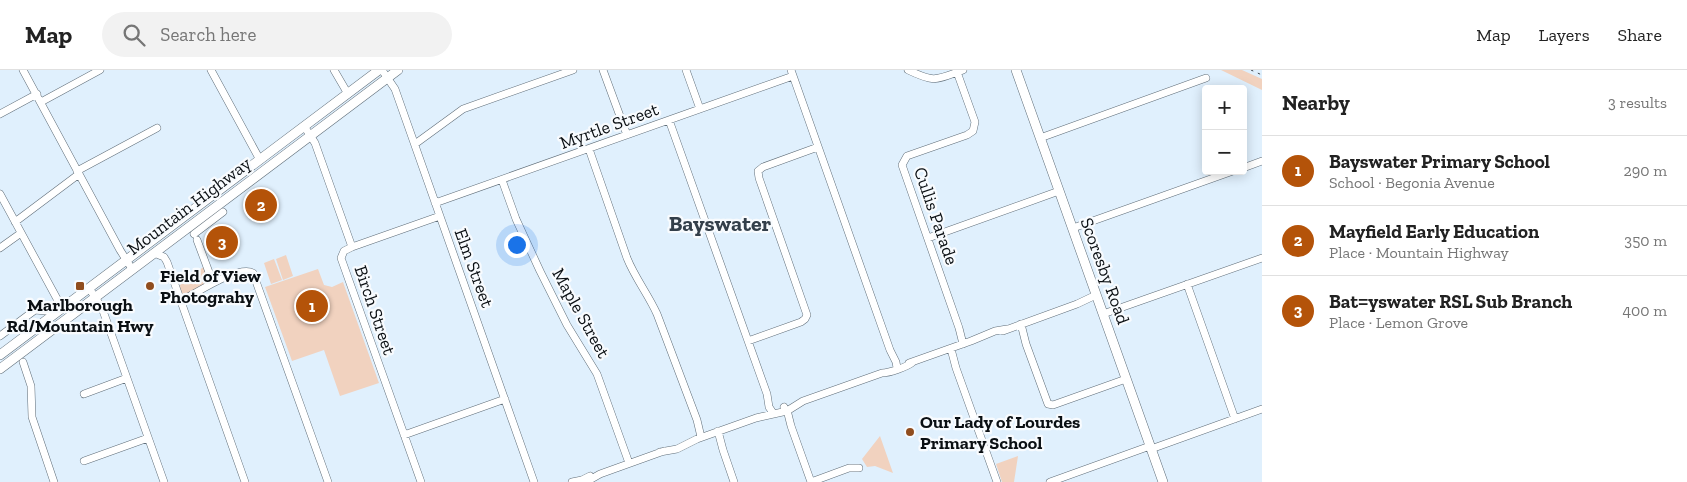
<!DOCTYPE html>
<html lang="en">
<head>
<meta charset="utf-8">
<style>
	body { margin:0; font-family:"Zilla Slab",serif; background:#f2f2f2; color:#222 }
	.controls { position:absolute; right:15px; top:15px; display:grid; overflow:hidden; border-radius:5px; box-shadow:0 2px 12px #0003 }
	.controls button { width:45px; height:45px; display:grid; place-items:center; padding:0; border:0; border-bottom:1px solid #e0e0e0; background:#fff; color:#222; font:25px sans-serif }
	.you { position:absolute; left:516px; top:174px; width:18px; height:18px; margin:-12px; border:4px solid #fff; border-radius:50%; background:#1a73e8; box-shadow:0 0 0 8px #1a73e833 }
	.badge { display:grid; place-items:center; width:32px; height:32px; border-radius:50%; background:#b45309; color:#fff; font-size:16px; font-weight:700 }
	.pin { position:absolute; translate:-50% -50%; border:2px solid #fff; box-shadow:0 1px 5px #0006 }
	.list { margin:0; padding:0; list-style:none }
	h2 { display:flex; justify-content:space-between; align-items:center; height:65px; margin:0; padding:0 20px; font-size:21px }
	h2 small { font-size:16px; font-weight:400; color:#767676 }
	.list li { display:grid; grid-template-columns:32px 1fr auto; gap:15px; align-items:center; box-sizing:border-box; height:70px; padding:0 20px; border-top:1px solid #e0e0e0 }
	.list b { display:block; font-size:19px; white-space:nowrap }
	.list p { margin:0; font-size:16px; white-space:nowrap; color:#767676 }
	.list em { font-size:16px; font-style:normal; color:#767676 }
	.icon { flex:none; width:28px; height:28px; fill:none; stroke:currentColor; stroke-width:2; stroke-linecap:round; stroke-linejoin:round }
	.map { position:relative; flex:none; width:1262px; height:412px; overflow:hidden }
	header { display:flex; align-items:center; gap:30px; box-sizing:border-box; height:70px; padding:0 25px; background:#fff; border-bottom:1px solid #e0e0e0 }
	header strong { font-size:24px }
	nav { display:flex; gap:28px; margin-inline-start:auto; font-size:18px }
	.search { width:350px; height:45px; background:#f2f2f2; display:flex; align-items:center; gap:12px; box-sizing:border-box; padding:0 18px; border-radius:28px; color:#767676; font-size:19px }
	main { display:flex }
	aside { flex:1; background:#fff }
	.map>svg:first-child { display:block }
	.green { fill:#f1d2bf }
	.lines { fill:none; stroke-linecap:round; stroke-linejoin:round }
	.minor-casing { stroke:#5f6d78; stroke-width:8 }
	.major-casing { stroke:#5f6d78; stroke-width:10 }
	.minor { stroke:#fff; stroke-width:7 }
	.major { stroke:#fff; stroke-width:9 }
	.rail { stroke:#3f474d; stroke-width:1; stroke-dasharray:2.5 5; stroke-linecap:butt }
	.poi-dot { fill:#904d1e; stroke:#f8fbfe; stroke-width:2 }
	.labels { text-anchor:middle; stroke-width:4.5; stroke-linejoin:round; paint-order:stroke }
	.street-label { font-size:18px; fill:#0a0f13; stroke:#f8fbfe }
	.poi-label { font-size:18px; font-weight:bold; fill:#0a0f13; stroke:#f8fbfe; text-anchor:start }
	.district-label { font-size:22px; font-weight:bold; fill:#333f4a; stroke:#f8fbfe }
</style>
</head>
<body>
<header>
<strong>Map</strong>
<div class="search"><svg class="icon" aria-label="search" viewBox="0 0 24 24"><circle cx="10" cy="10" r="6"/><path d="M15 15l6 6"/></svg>Search here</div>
<nav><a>Map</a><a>Layers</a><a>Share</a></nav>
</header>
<main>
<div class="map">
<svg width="1262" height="412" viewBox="0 0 1262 412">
	<rect width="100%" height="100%" fill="#e0f0fd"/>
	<!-- green -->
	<path class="green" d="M1221,0H1242L1262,9V20Z
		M286,185L293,206L283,210L276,189Z
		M274,189L282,210L271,214L264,193Z
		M206,195L213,213L181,231L176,218Z
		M318,199L324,215L332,217L343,212L379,313L340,326L324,280L292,291L265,217Z
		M880,366L893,403L875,396L867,397L862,389Z
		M1018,386L1014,412H1002L996,394Z"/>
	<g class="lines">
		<!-- minor casing -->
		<g class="minor-casing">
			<path id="minor" d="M23,0L120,180L132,199
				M211,0L260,90
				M334,0L348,24
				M382,0L395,19L534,412
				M603,0L627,65
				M686,0L700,39
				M791,0L890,280L896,292L897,298
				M908,0C935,13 936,10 963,0
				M957,2L975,52L973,61L967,65L907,86L902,95L959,258L963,274
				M41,32L100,0
				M0,44L37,24
				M669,50L767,324L769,337L773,343
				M304,56L315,73L352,177L344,181L341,188L421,412
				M1040,68L1206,8
				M415,74L463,39L573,0
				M589,79L627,188C635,208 648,224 657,244L697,350L701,367
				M1243,98L1262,91
				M77,101L157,58
				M502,110L516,149L540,201L567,255L597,304L629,393
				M0,124L62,238
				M435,133L793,6
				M15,152L79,104
				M1073,158L1233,101
				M194,164L223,142
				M928,168L1059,121
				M197,170L213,213
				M352,177L440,146
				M0,178L21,163
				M154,183L164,187L167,192L245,412
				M1187,214L1235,349
				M89,218L102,238L164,412
				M181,231C195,224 239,194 253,203L328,412
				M1103,244L1262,188
				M1021,254L1026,274L1048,334L1053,335L1126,309
				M1003,261L1077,234L1096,225
				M0,266L35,240L57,242
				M748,271L801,252L805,249L807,245L759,108L758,101L763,97L818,77
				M951,279L956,298L997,412
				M23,292L31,316L32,347L54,412
				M909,293L971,271L995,261L1007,259
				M84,324L127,308
				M784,337L788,344L791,356L811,412
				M718,361L723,380L734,412
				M404,365L505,329
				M1151,379L1262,339
				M660,382L677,379L697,369L756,348L787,341L803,331L882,303C889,303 907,297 913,292
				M84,391L148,368
				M572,412L582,410L590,406
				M586,412L600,404L664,381
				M811,412L849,398H859
				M1050,412L1150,376"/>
		</g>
		<!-- major casing -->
		<g class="major-casing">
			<path id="major" d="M1016,0L1163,412
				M0,285L379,0
				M0,299L398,0"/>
		</g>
		<!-- minor -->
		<use href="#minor" class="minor"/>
		<!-- major -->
		<use href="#major" class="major"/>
		<!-- rail -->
		<path class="rail" d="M1251,0L1262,5"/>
	</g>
	<!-- markers -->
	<g class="poi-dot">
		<rect x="75" y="211" width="10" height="10" rx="2.5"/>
		<circle cx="150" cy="216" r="5"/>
		<circle cx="910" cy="362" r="5"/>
	</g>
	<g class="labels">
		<!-- street labels -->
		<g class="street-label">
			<text transform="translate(609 56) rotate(-20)" y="6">Myrtle Street</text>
			<text transform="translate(189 136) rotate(-37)" y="6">Mountain Highway</text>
			<text transform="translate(936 146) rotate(71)" y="6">Cullis Parade</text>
			<text transform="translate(474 198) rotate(70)" y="6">Elm Street</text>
			<text transform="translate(1105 201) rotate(70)" y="6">Scoresby Road</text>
			<text transform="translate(375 240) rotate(71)" y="6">Birch Street</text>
			<text transform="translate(581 243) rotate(61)" y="6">Maple Street</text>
		</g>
		<!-- poi labels -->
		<g class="poi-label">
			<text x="160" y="212">Field of View<tspan x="160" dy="21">Photograhy</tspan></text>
			<text x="80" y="241" text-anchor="middle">Marlborough<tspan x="80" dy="21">Rd/Mountain Hwy</tspan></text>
			<text x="920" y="358">Our Lady of Lourdes<tspan x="920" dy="21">Primary School</tspan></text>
		</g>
		<!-- district labels -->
		<g class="district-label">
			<text x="720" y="161">Bayswater</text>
		</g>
	</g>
</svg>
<div class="controls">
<button>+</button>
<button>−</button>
</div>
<div class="you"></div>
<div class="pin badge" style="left:312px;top:236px">1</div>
<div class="pin badge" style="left:261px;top:135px">2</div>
<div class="pin badge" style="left:222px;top:172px">3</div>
</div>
<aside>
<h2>Nearby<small>3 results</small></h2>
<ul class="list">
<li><span class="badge">1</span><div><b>Bayswater Primary School</b><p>School · Begonia Avenue</p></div><em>290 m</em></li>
<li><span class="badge">2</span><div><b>Mayfield Early Education</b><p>Place · Mountain Highway</p></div><em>350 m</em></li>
<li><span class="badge">3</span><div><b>Bat=yswater RSL Sub Branch</b><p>Place · Lemon Grove</p></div><em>400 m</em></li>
</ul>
</aside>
</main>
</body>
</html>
